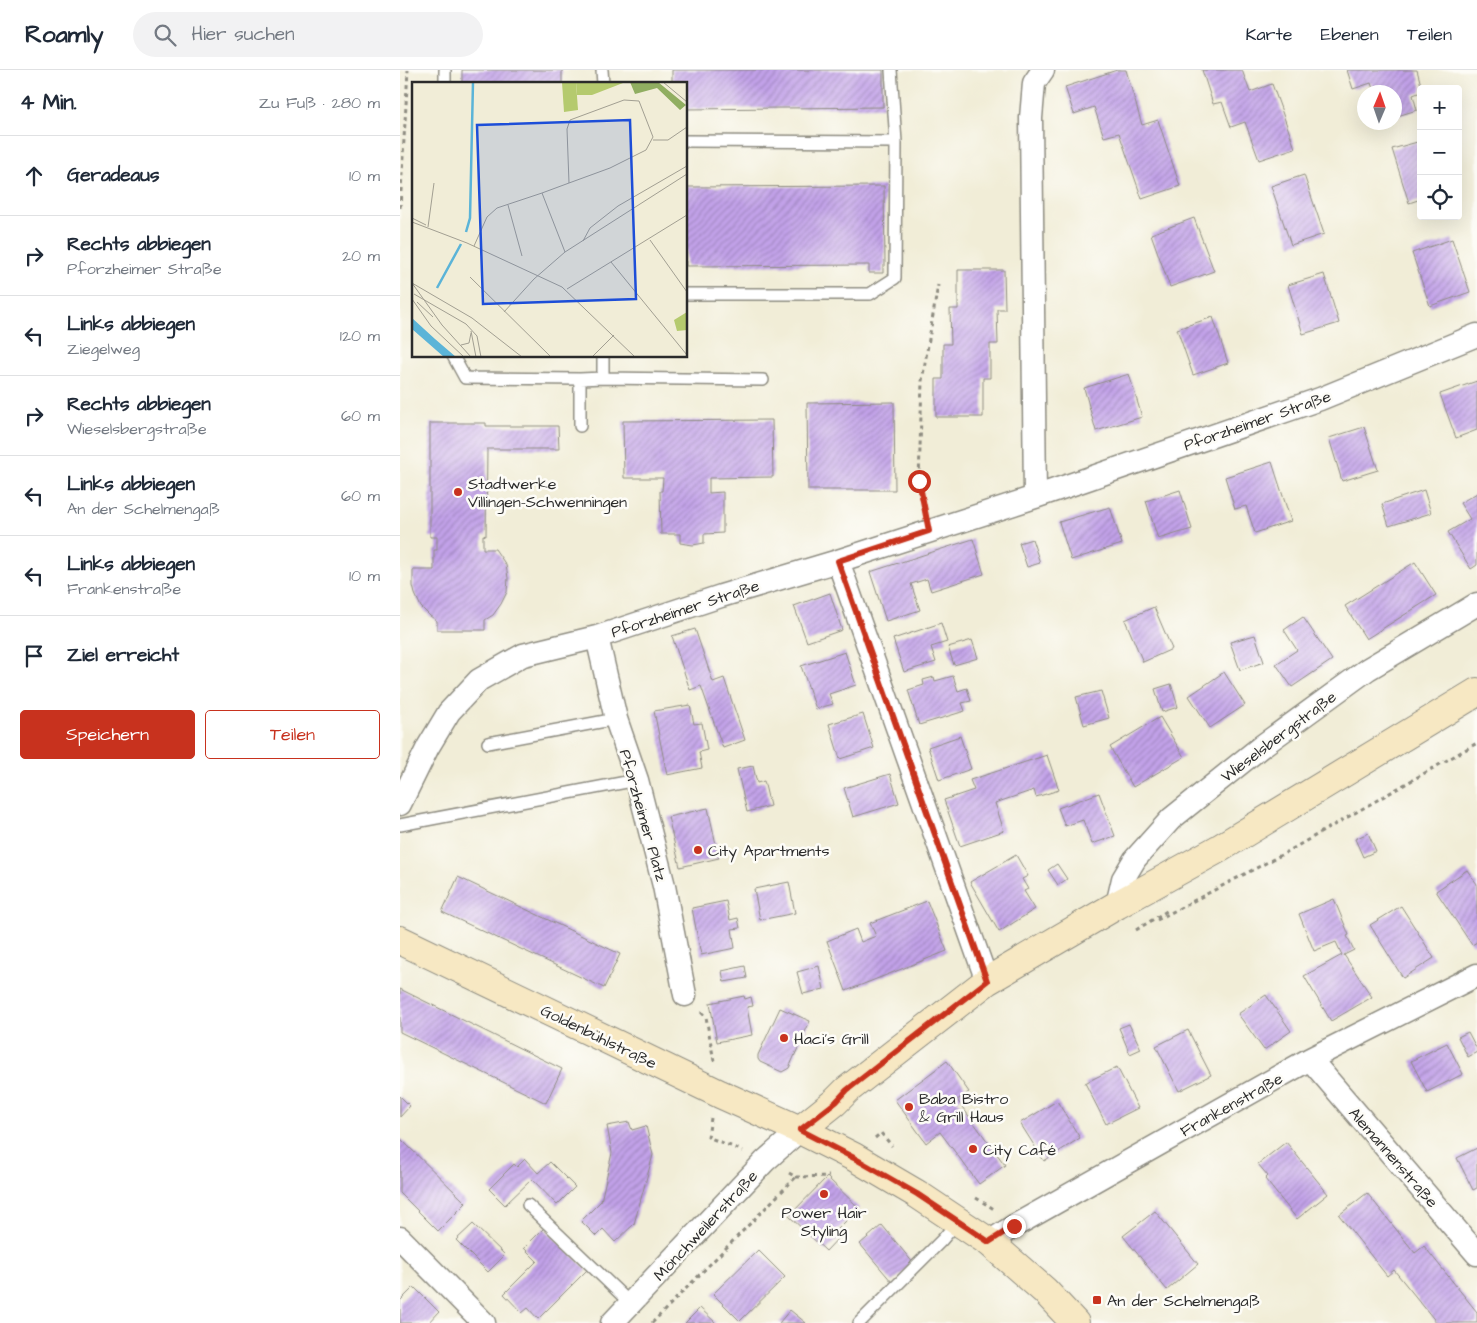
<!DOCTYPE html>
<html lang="de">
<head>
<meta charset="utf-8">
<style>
	body { margin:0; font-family:"Architects Daughter",sans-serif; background:#f2f2f3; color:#1f2937 }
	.controls { position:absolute; right:15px; top:15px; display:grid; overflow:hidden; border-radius:5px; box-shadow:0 5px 20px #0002 }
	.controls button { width:45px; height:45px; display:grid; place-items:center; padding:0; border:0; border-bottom:1px solid #e0e1e3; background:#fff; color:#1f2937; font:25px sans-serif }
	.compass { position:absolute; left:957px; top:15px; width:45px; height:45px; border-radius:50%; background:#fff; box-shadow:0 5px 20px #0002; rotate:2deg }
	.stop { position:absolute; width:15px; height:15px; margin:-11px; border:4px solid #c8321e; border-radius:50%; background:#fff }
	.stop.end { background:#c8321e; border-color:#fff; box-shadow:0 1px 5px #0008 }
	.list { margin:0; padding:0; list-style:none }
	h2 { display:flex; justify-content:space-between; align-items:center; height:65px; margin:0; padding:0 20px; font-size:21px }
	h2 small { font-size:16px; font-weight:400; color:#747a83 }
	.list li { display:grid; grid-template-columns:32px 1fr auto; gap:15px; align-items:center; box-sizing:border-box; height:80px; padding:0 20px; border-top:1px solid #e0e1e3 }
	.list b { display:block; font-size:19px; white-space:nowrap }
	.list p { margin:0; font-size:16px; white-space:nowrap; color:#747a83 }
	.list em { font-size:16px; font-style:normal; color:#747a83 }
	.actions { display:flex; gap:10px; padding:15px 20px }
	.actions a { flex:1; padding:11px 0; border:1px solid #c8321e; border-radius:5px; text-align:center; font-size:18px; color:#c8321e }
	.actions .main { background:#c8321e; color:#fff }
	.icon { flex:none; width:28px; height:28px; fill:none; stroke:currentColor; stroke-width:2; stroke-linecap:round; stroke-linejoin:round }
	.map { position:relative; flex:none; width:1077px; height:1253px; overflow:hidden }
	header { display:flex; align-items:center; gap:30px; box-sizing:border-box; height:70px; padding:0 25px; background:#fff; border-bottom:1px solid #e0e1e3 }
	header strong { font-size:24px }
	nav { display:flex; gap:28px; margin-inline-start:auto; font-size:18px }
	.search { width:350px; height:45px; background:#f2f2f3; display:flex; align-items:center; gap:12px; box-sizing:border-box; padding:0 18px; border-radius:28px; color:#747a83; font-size:19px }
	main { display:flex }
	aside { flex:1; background:#fff }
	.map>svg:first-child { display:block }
	.building { fill:url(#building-hatch) }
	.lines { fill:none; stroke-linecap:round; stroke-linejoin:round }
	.lane-casing { stroke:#8e8c81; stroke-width:14 }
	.street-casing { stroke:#8e8c81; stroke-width:25 }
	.secondary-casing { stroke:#8e8c81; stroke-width:30 }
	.path { stroke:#8e8c81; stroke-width:3; stroke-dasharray:4 4; stroke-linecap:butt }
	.lane { stroke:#fff; stroke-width:11 }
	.street { stroke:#fff; stroke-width:22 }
	.secondary { stroke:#f7e8c3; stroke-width:28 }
	.route { stroke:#c8321e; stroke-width:6 }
	.poi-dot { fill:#c8321e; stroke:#fdfcf7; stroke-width:2 }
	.labels { text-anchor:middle; stroke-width:5; stroke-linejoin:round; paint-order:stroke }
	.street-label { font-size:16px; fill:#2b2b2b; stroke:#fdfcf7 }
	.poi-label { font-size:16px; fill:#2b2b2b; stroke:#fdfcf7; text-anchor:start }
	.inset-river { fill:none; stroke:#5bb4d8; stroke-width:2.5 }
	.inset-road { fill:none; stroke:#a29f92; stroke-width:1 }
	.view { fill:#1d4ed8; fill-opacity:0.15; stroke:#1d4ed8; stroke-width:2.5 }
	.inset-edge { fill:none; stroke:#2b2b2b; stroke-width:2.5 }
</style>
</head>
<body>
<header>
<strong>Roamly</strong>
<div class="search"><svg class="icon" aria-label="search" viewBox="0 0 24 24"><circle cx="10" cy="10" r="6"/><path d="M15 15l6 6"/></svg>Hier suchen</div>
<nav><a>Karte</a><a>Ebenen</a><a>Teilen</a></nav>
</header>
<main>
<aside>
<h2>4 Min.<small>Zu Fuß · 280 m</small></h2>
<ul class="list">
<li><svg class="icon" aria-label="ahead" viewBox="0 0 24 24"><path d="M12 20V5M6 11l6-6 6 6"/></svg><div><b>Geradeaus</b></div><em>10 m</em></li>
<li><svg class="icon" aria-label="right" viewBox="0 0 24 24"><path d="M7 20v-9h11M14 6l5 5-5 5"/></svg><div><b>Rechts abbiegen</b><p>Pforzheimer Straße</p></div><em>20 m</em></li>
<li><svg class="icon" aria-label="left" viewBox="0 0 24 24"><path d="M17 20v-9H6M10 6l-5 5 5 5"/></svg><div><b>Links abbiegen</b><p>Ziegelweg</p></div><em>120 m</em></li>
<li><svg class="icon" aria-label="right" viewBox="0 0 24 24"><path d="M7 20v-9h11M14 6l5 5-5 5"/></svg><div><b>Rechts abbiegen</b><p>Wieselsbergstraße</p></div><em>60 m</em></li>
<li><svg class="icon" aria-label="left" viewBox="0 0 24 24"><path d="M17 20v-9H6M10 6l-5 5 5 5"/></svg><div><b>Links abbiegen</b><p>An der Schelmengaß</p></div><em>60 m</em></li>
<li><svg class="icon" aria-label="left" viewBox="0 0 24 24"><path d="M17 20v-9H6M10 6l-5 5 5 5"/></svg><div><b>Links abbiegen</b><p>Frankenstraße</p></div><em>10 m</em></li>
<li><svg class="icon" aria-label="arrive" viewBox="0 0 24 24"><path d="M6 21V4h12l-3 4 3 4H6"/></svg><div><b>Ziel erreicht</b></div></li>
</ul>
<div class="actions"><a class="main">Speichern</a><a>Teilen</a></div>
</aside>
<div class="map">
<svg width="1077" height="1253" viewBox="0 0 1077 1253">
	<defs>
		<pattern id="building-hatch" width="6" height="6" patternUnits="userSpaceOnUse" patternTransform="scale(1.25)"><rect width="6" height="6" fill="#c2a2e9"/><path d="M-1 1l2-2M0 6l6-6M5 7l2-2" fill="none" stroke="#9e84bd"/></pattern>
	</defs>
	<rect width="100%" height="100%" fill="#fdfcf7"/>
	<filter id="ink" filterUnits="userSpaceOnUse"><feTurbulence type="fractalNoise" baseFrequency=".02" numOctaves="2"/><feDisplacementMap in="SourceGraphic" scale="10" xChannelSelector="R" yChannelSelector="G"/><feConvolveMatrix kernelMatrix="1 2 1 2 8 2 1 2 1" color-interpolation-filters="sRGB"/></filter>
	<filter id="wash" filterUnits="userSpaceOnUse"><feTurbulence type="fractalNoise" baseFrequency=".0096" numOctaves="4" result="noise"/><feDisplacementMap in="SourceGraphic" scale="20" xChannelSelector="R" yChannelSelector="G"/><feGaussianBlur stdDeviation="1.12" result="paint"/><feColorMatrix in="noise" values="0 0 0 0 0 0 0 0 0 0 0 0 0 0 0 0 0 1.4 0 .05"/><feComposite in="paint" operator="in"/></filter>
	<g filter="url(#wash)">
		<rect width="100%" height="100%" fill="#f1edd7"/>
		<g id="blocks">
			<!-- building -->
			<path class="building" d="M62,0H162V14H62Z
				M272,0H483V37L286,39V14H272Z
				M717,0H726L742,55L758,50L780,116L742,129L719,63L704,67L694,37L674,44L665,17Z
				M802,0H842L850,22L872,14L895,78L859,90L845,52L831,57L822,32L813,34Z
				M947,0H1017L1022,19H1021V22L1013,25L1017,40L994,47V22H974L971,13L953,19Z
				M1021,71V129L1009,133L992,79Z
				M904,105L924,164L891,175L871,116Z
				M484,116L485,194V196H483V203H469V195L286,196V117Z
				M794,148L814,201L770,217L751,164Z
				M1052,169L1070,222L1030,236L1012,183Z
				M558,200H604L605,239H597L598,274H590V308H583V347H536V309H543V274H551L550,239H558Z
				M924,204L939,253L903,264L888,215Z
				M813,247L828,293L793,305L777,259Z
				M729,304L742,347L696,361L684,318Z
				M1077,311V360L1056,368L1040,324Z
				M494,332L495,420H408L407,333Z
				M372,350L373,407L309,408V423L323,422V463L304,464V473L293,475L280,473V464H261L260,421H262L263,408H224L223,351Z
				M30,353H86V356H158L159,379H87L86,466L83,465V479H95L106,495L108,508L107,522L101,534L93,545L85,550V560H37V551L30,546L21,537L15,524L13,516V500H34V480H37V467H30Z
				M964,357L978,400L942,411L929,368Z
				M872,392L891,451L855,463L846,436L835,439L825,407Z
				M780,420L792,459L758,469L746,431Z
				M1024,420L1031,443L989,456L982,434Z
				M1077,423V495L1071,499L1048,462L1070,449L1060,433Z
				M710,437L722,474L671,490L659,452Z
				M573,469L584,504L531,521L527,509L511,514L520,540L486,551L470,502Z
				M632,469L640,493L627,497L619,473Z
				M1015,492L1036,525L966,569L945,536Z
				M430,523L442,560L407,572L394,536Z
				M754,537L772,579L743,592L725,550Z
				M903,547L932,590L892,617L876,594L897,580L884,560Z
				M541,553L547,572L531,577L536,592L504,602L493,569Z
				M295,559L313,612L324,608L345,670L323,678L301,616L290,620L272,566Z
				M855,565L864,592L840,600L830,572Z
				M572,570L578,588L554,595L548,577Z
				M445,582L456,615L429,624L433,634L416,639L401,596Z
				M824,602L845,635L810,658L789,626Z
				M553,606L558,621L567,618L571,631L562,633L565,641L519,655L508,620L524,615L523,610L534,607L535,611Z
				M771,614L778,637L762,642L755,619Z
				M701,621L709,648L684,655L676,627Z
				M290,635L294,654L302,653L307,680L299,682L302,698L267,705L254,641Z
				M463,644L474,678L440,689L429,654Z
				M760,647L784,687L733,717L710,677Z
				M560,666L571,699L539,710L528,677Z
				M647,685L659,720L636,727L634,720L595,733L604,761L560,776L544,730L574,720L570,710Z
				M353,696L357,713L364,711L370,736L347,742L337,699Z
				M490,704L499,733L453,747L444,718Z
				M699,723L715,766L692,774L683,750L665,756L658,738Z
				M308,738L319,788L280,797L268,747Z
				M968,763L976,781L963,787L955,769Z
				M616,785L628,806L622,809L628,819L624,821L635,839L599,862L570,812Z
				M657,794L667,809L658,815L648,800Z
				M1067,800L1077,814V872L1072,875L1036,821Z
				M58,807L220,884L204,918L42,842Z
				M389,812L395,843L360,850L354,819Z
				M934,829L949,865L947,866L954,880L944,885L972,927L931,951L904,906L942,885L936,872L914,881L899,844Z
				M326,831L330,850L338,848L340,858L332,859L335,878L301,885L292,838Z
				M527,831L547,881L446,921L427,871L456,859L461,872L476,866L470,853Z
				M1001,836L1034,888L1003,908L970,855Z
				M345,896L347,908L324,912L322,901Z
				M419,896L424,919L403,924L397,902Z
				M0,919L162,999L146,1033L0,962Z
				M866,925L891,961L864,980L838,944Z
				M344,926L345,929L351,927L353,936L347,937L352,965L317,972L310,933Z
				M380,938L410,951L389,998L382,1002L360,992L358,989V985Z
				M729,954L741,979L730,984L719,958Z
				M788,960L811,1005L779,1021L756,976Z
				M1068,962L1077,979V982L1068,987L1058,967Z
				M1047,973L1063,1004L1027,1022L1011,991Z
				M547,991L569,1022L557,1030L605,1095L579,1114L540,1062L526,1073L495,1030Z
				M717,997L738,1038L706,1054L685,1013Z
				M0,1026L10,1036L0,1047Z
				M657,1031L680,1068L644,1091L620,1053Z
				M229,1052L232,1060L246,1056L253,1085L234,1154L215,1172L203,1159L196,1166L181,1151L201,1131L212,1083L207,1056Z
				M0,1068L66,1133L38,1161L0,1123Z
				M886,1072L928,1124L897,1149L865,1109L868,1106L858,1094Z
				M1077,1078V1118L1073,1120L1057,1088Z
				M125,1089L138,1103L150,1092L175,1117L157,1135L132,1109L105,1135L89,1119L114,1094L117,1097Z
				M427,1107L459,1138L437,1160L442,1164L426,1181L389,1146Z
				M967,1123L1015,1183L1024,1176L1077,1242V1253H1037L994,1200L987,1206L939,1145Z
				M755,1141L798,1194L767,1220L723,1166Z
				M73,1154L105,1185L88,1202L56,1170Z
				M482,1155L514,1194L492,1212L460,1174Z
				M144,1158L187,1200L138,1249L128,1238L122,1243L104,1224L137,1191L124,1178Z
				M358,1180L385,1207L340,1251L313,1224Z
				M14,1217L39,1242L29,1253H0V1231Z
				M300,1238L316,1253H285Z
				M390,1240L406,1253H379Z"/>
		</g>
	</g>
	<g filter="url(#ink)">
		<use href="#blocks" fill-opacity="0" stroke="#8e8c81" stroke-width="1"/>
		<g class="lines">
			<!-- lane casing -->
			<g class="lane-casing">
				<path id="lane" d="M45,0V14
					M202,0L203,14
					M491,0L496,72
					M286,71L496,72L495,208L470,224H286
					M53,286L65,308L180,309
					M203,308L363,310
					M180,356V309L203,308V286
					M88,673L216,649
					M0,755L237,710
					M128,1135L231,1234
					M459,1253L542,1170L558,1151"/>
			</g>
			<!-- street casing -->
			<g class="street-casing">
				<path id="street" d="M635,427L631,48L634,13L643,0
					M438,491L587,911
					M197,567L216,649L237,710L264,816L285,925
					M0,734L28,677L49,642L79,610L123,585L197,567L321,526L438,491L635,427L920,329L1077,265
					M717,835L723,809L735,789L771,749L862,676L968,599L1077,534
					M910,989L1077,1184
					M0,1168L84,1253
					M589,1172L614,1156L910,989L1077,905
					M212,1253L365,1091L400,1060"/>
			</g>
			<!-- secondary casing -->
			<g class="secondary-casing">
				<path id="secondary" d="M0,870L320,1024L400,1060L454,1087L517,1124L589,1172L645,1221L675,1253
					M400,1060L435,1032L447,1020L587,911L717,835L820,778L1077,622"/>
			</g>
			<!-- path -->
			<path class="path" d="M0,138L8,0
				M524,439L519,411L522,311L538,215
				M757,850L885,783L1077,673
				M736,860L770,839
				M301,942L306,947L314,991
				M311,1048L308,1067L343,1081
				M475,1068L481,1063L492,1076
				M389,1103L396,1107L429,1106
				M576,1128L594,1139
				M252,1253L396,1107"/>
			<!-- lane -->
			<use href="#lane" class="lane"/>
			<!-- street -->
			<use href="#street" class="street"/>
			<!-- secondary -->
			<use href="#secondary" class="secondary"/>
		</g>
	</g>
	<g class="lines" filter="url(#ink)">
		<!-- route -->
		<path class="route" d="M519,411L529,461L438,491L587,911L447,1020L436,1032L400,1060L454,1088L517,1124L589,1172L614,1156"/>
	</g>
	<!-- markers -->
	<g class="poi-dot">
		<circle cx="58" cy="422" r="5"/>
		<circle cx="298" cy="780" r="5"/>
		<circle cx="384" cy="968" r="5"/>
		<circle cx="509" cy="1037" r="5"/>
		<circle cx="573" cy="1079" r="5"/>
		<circle cx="424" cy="1124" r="5"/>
		<rect x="692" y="1225" width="10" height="10" rx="2.5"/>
	</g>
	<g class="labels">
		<!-- street labels -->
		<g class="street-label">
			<text transform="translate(857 350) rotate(-19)" y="6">Pforzheimer Straße</text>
			<text transform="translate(285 538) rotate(-18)" y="6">Pforzheimer Straße</text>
			<text transform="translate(878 666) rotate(-37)" y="6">Wieselsbergstraße</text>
			<text transform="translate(244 745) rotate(74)" y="6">Pforzheimer Platz</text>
			<text transform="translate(199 966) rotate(26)" y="6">Goldenbühlstraße</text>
			<text transform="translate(831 1034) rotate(-29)" y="6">Frankenstraße</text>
			<text transform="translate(994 1087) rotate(49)" y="6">Alemannenstraße</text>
			<text transform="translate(305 1155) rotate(-47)" y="6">Mönchweilerstraße</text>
		</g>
		<!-- poi labels -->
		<g class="poi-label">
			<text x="68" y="419">Stadtwerke<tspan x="68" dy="18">Villingen-Schwenningen</tspan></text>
			<text x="308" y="786">City Apartments</text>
			<text x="394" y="974">Haci's Grill</text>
			<text x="519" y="1034">Baba Bistro<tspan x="519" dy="18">&amp; Grill Haus</tspan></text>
			<text x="583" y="1085">City Café</text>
			<text x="424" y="1148" text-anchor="middle">Power Hair<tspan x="424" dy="18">Styling</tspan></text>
			<text x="707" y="1236">An der Schelmengaß</text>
		</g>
	</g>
	<!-- overview -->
	<g transform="translate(12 12)">
		<rect width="275" height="275" fill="#f1edd7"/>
		<path d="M164,0H211V1L180,13H165Z" fill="#b5ca6e"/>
		<path d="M218,0H246L274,23L268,28L245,6L223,12Z" fill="#90ae61"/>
		<path d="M275,230V248L265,249L262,238Z" fill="#b5ca6e"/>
		<path d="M150,0H164L166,28L152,30Z" fill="#b5ca6e"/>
		<path d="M0,236L23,257L44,275H32L0,247Z" fill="#5bb4d8"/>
		<path class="inset-river" d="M54,150L58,136L61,0M25,206L49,162"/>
		<path class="inset-road" d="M251,0L275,20M241,58H256L275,45M130,111L153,170M96,123L110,174M0,136L14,143M0,140L55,161L150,205L223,275M16,145L22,101M238,158L275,210M171,159L178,146L206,124L275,84M62,164L75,135L85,126L130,111L157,101L198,86L234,68L241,55L227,19L212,18L158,38L155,47L157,101M199,180L275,273M58,195L139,275M0,201L30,243L59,275M0,201L60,236L110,275M155,207L275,133M2,212L54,242L65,254L69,275M0,217L19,244L52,275M5,220L21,235M92,230L122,197L153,170L275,92M59,249L64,275M49,263L57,261L59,251M180,275L202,253"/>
		<path class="view" d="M218,38L224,217L71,222L65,43Z"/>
		<rect width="275" height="275" class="inset-edge"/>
	</g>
</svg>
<div class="controls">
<button>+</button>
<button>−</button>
<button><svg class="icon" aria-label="locate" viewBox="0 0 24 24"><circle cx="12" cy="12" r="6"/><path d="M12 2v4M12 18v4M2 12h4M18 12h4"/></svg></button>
</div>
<svg class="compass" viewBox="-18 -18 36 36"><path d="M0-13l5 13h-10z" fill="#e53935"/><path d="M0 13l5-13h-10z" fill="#747a83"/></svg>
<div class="stop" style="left:519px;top:411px"></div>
<div class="stop end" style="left:614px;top:1156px"></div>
</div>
</main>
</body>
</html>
